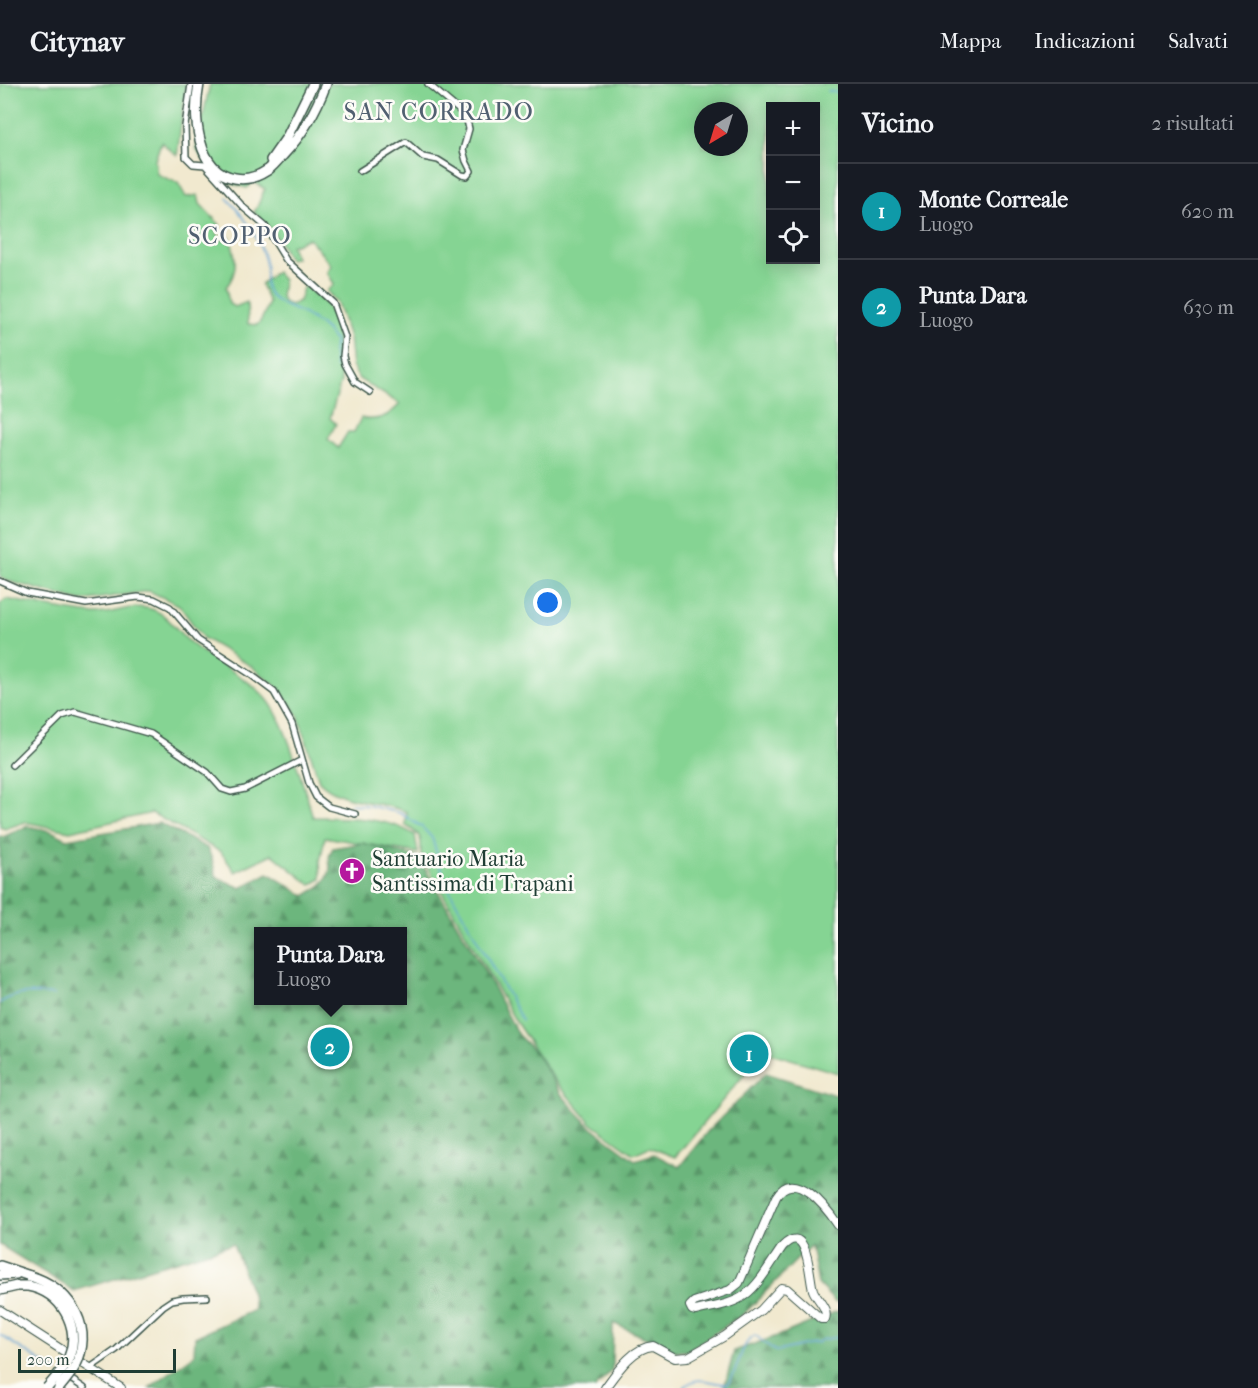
<!DOCTYPE html>
<html lang="it">
<head>
<meta charset="utf-8">
<style>
	body { margin:0; font-family:"IM FELL French Canon",serif; background:#20242c; color:#f1f3f6 }
	.controls { position:absolute; right:18px; top:18px; display:grid; overflow:hidden; border-radius:0px; box-shadow:0 3px 15px #0003 }
	.controls button { width:54px; height:54px; display:grid; place-items:center; padding:0; border:0; border-bottom:2px solid #363941; background:#171b24; color:#f1f3f6; font:30px sans-serif }
	.compass { position:absolute; left:694px; top:18px; width:54px; height:54px; border-radius:50%; background:#171b24; box-shadow:0 3px 15px #0003; rotate:218deg }
	.scale { position:absolute; left:18px; bottom:15px; width:158px; box-sizing:border-box; padding-left:6px; border:3px solid #1f3d34; border-top:0; font-size:16px; line-height:21px; white-space:nowrap; color:#1f3d34; -webkit-text-stroke:4px #fdfcf7; paint-order:stroke }
	.you { position:absolute; left:548px; top:519px; width:21px; height:21px; margin:-15px; border:4px solid #fff; border-radius:50%; background:#1a73e8; box-shadow:0 0 0 9px #1a73e833 }
	.badge { display:grid; place-items:center; width:39px; height:39px; border-radius:50%; background:#ea580c; color:#fff; font-size:20px; font-weight:700 }
	.pin { position:absolute; translate:-50% -50%; border:3px solid #fff; box-shadow:0 2px 6px #0006 }
	.popup { position:absolute; left:254px; top:843px; width:153px; height:78px; box-sizing:border-box; display:grid; place-content:center; border-radius:0px; background:#171b24; filter:drop-shadow(0 2px 4px #0005); font-size:20px; white-space:nowrap; color:#9ea1a6 }
	.popup b { font-size:22px; color:#f1f3f6 }
	.popup::after { content:''; position:absolute; left:50%; top:100%; margin-left:-12px; border:12px solid transparent; border-top-color:#171b24 }
	.list { margin:0; padding:0; list-style:none }
	h2 { display:flex; justify-content:space-between; align-items:center; height:78px; margin:0; padding:0 24px; font-size:26px }
	h2 small { font-size:20px; font-weight:400; color:#9ea1a6 }
	.list li { display:grid; grid-template-columns:39px 1fr auto; gap:18px; align-items:center; box-sizing:border-box; height:96px; padding:0 24px; border-top:2px solid #363941 }
	.list b { display:block; font-size:22px; white-space:nowrap }
	.list p { margin:0; font-size:20px; white-space:nowrap; color:#9ea1a6 }
	.list em { font-size:20px; font-style:normal; color:#9ea1a6 }
	.icon { flex:none; width:33px; height:33px; fill:none; stroke:currentColor; stroke-width:2; stroke-linecap:round; stroke-linejoin:round }
	.map { position:relative; flex:none; width:838px; height:1304px; overflow:hidden }
	header { display:flex; align-items:center; gap:36px; box-sizing:border-box; height:84px; padding:0 30px; background:#171b24; border-bottom:2px solid #363941 }
	header strong { font-size:28px }
	nav { display:flex; gap:33px; margin-inline-start:auto; font-size:21px }
	main { display:flex }
	aside { flex:1; background:#171b24 }
	.map>svg:first-child { display:block }
	.grass { fill:#85d493; stroke:#528864; stroke-width:1.5; fill-rule:evenodd }
	.forest { fill:url(#forest-firs); stroke:#467a58; stroke-width:1.5; fill-rule:evenodd }
	.lines { fill:none; stroke-linecap:round; stroke-linejoin:round }
	.stream { stroke:#62a4d6; stroke-width:1.5 }
	.minor-casing { stroke:#3e574b; stroke-width:8 }
	.secondary-casing { stroke:#3e574b; stroke-width:10 }
	.motorway-casing { stroke:#3e574b; stroke-width:12 }
	.minor { stroke:#fff; stroke-width:5 }
	.secondary { stroke:#fff; stroke-width:8 }
	.motorway { stroke:#fff; stroke-width:9 }
	.motorway-bridge-casing { stroke:#3e574b; stroke-width:12; stroke-linecap:butt }
	.motorway-bridge { stroke:#fff; stroke-width:9 }
	.labels { text-anchor:middle; stroke-width:5; stroke-linejoin:round; paint-order:stroke }
	.poi-label { font-size:22px; fill:#1f3d34; stroke:#fdfcf7; text-anchor:start }
	.neighbourhood-label { font-size:24px; letter-spacing:1.5px; fill:#516071; stroke:#fdfcf7 }
</style>
</head>
<body>
<header>
<strong>Citynav</strong>
<nav><a>Mappa</a><a>Indicazioni</a><a>Salvati</a></nav>
</header>
<main>
<div class="map">
<svg width="838" height="1304" viewBox="0 0 838 1304">
	<defs>
		<pattern id="forest-firs" width="22" height="20" patternUnits="userSpaceOnUse" patternTransform="scale(1.5)"><rect width="22" height="20" fill="#6cb67d"/><path d="M5 1l3.5 6h-7zM16 11l3.5 6h-7z" fill="#589567"/></pattern>
	</defs>
	<rect width="100%" height="100%" fill="#fdfcf7"/>
	<filter id="ink" filterUnits="userSpaceOnUse"><feTurbulence type="fractalNoise" baseFrequency=".0167" numOctaves="2"/><feDisplacementMap in="SourceGraphic" scale="12" xChannelSelector="R" yChannelSelector="G"/><feConvolveMatrix kernelMatrix="1 2 1 2 8 2 1 2 1" color-interpolation-filters="sRGB"/></filter>
	<filter id="wash" filterUnits="userSpaceOnUse"><feTurbulence type="fractalNoise" baseFrequency=".008" numOctaves="4" result="noise"/><feDisplacementMap in="SourceGraphic" scale="24" xChannelSelector="R" yChannelSelector="G"/><feGaussianBlur stdDeviation="1.35" result="paint"/><feColorMatrix in="noise" values="0 0 0 0 0 0 0 0 0 0 0 0 0 0 0 0 0 1.4 0 .05"/><feComposite in="paint" operator="in"/></filter>
	<g filter="url(#wash)">
		<rect width="100%" height="100%" fill="#f1e9cf"/>
		<!-- grass -->
		<path class="grass" d="M0,0H186L177,72L161,58L155,76L157,90L178,99L186,113L198,111L200,120L220,141L215,146L223,157L229,153C237,171 239,188 226,203L229,220L235,223L247,218L248,240L257,241C264,235 264,228 269,219L261,200L276,188L283,196L281,213L283,218L291,221L299,217L304,201L326,220L336,239L341,297L330,334L336,340L328,355L338,364L348,348H354L361,334C378,338 389,332 400,320L359,295L352,282L349,253L337,219L327,207L334,200L327,188L331,181L309,154L291,162L296,174L289,175L272,146L254,128C260,120 260,113 265,105L254,98L247,104L225,98L201,73L196,64L210,0H838V989L764,967L675,1073L649,1063L634,1070L592,1040L556,998L516,938L421,771C422,752 421,751 405,741L407,728C378,716 342,720 319,697L298,631L279,605L251,582L203,554L179,521L149,507L81,517L5,496L0,492ZM770,22H816V176H770ZM703,27H739V63H703Z
			M6,515C34,520 63,527 92,530C112,531 132,519 151,525C169,530 178,550 192,560C215,579 246,592 266,614C286,636 303,702 313,733C347,734 386,732 415,751L418,769L325,753L320,777L321,795L311,801L272,770L235,788L221,768L152,729L70,747L25,738L5,745L0,743V520Z"/>
		<!-- forest -->
		<path class="forest" d="M159,739L207,764L212,775L216,793L241,804L268,789L305,812C316,805 330,798 330,783C329,774 328,772 333,764L363,759L418,773L488,893L518,951L537,970L561,1010L575,1026L592,1044L635,1076L654,1070L679,1083L708,1047L766,989L838,1012V1219H836L818,1200L811,1161L744,1230L687,1267H674L613,1239L612,1286L595,1304H149L194,1271L195,1253L254,1226L252,1210L233,1160L74,1207L0,1161V752L3,753L27,742L51,747L67,755ZM258,848H402V916H258Z
			M838,1227V1304H724L734,1267L783,1250Z"/>
		<g class="lines">
			<!-- stream -->
			<path class="stream" d="M828,7L838,9
				M227,114C245,133 261,155 266,182C267,190 263,201 269,209C278,222 291,223 304,230C314,236 330,247 335,258L333,267L336,284
				M350,720L371,722L400,729L422,743L432,754L446,800L522,936
				M0,919C16,907 35,909 54,911
				M0,1251L57,1288
				M70,1298L79,1304
				M683,1304C698,1289 711,1300 728,1300C739,1286 740,1259 755,1251L775,1267C790,1266 803,1259 817,1259L821,1256L838,1253"/>
		</g>
	</g>
	<g filter="url(#ink)">
		<g class="lines">
			<!-- minor casing -->
			<g class="minor-casing">
				<path id="minor" d="M191,0L185,42L186,73L193,80L205,81L244,124L265,142L286,176L333,219L345,253L343,272L345,280L355,298L370,308
					M360,87L406,58L423,73L438,76L462,91L467,92L471,87L466,77L463,66L469,45L466,32L428,0
					M0,497L27,509L86,520L138,513L154,515L170,523L198,556L250,590L274,608L292,640L309,699L316,713L329,723L355,730
					M12,681L62,632L75,628L151,650L207,688L222,705L231,708L245,705L302,676
					M90,1284L116,1266L163,1222L172,1216L183,1214L207,1213
					M65,1291L74,1274
					M66,1292L84,1304"/>
			</g>
			<!-- secondary casing -->
			<g class="secondary-casing">
				<path id="secondary" d="M0,1226L121,1304
					M605,1304C616,1289 633,1263 653,1262L675,1274L688,1273L725,1252L761,1226L781,1204L787,1205L821,1235H825C829,1225 817,1216 813,1206C809,1195 809,1136 783,1162C772,1177 761,1199 745,1211C732,1221 711,1223 696,1227L692,1226L690,1222L694,1218L730,1206L739,1199L776,1113C794,1082 826,1123 838,1141"/>
			</g>
			<!-- motorway casing -->
			<g class="motorway-casing">
				<path id="motorway" d="M199,0C193,31 196,88 235,94C246,96 257,93 266,87C273,83 277,76 283,71C303,50 316,27 326,0
					M271,76L287,53L313,0
					M0,1182L30,1192
					M0,1191L16,1190
					M0,1206L17,1202H28"/>
			</g>
			<!-- minor -->
			<use href="#minor" class="minor"/>
			<!-- secondary -->
			<use href="#secondary" class="secondary"/>
			<!-- motorway -->
			<use href="#motorway" class="motorway"/>
			<!-- motorway-bridge casing -->
			<g class="motorway-bridge-casing">
				<path id="motorway-bridge" d="M30,1192C67,1203 92,1238 78,1276C74,1287 66,1295 59,1304
					M28,1202C61,1208 81,1242 69,1273C64,1285 55,1295 47,1304"/>
			</g>
			<!-- motorway-bridge -->
			<use href="#motorway-bridge" class="motorway-bridge"/>
		</g>
	</g>
	<!-- icons -->
	<defs>
		<g id="church-disc" transform="scale(1.35)"><circle r="9.5" fill="#b5179e" stroke="#fdfcf7"/><path d="M-1.2-6h2.4v3.5h3.3v2.4h-3.3V6h-2.4V-.1h-3.3v-2.4h3.3Z" fill="#fff"/></g>
	</defs>
	<g fill-rule="evenodd">
		<use href="#church-disc" x="352" y="787"/>
	</g>
	<g class="labels">
		<!-- poi labels -->
		<g class="poi-label">
			<text x="372" y="782">Santuario Maria<tspan x="372" dy="25">Santissima di Trapani</tspan></text>
		</g>
		<!-- neighbourhood labels -->
		<g class="neighbourhood-label">
			<text x="439" y="36">SAN CORRADO</text>
			<text x="240" y="160">SCOPPO</text>
		</g>
	</g>
</svg>
<div class="controls">
<button>+</button>
<button>−</button>
<button><svg class="icon" aria-label="locate" viewBox="0 0 24 24"><circle cx="12" cy="12" r="6"/><path d="M12 2v4M12 18v4M2 12h4M18 12h4"/></svg></button>
</div>
<svg class="compass" viewBox="-18 -18 36 36"><path d="M0-13l5 13h-10z" fill="#e53935"/><path d="M0 13l5-13h-10z" fill="#9ea1a6"/></svg>
<div class="scale">200 m</div>
<div class="you"></div>
<div class="pin badge" style="left:749px;top:970px;background:#0f9aa8">1</div>
<div class="pin badge" style="left:330px;top:963px;background:#0f9aa8">2</div>
<div class="popup"><b>Punta Dara</b>Luogo</div>
</div>
<aside>
<h2>Vicino<small>2 risultati</small></h2>
<ul class="list">
<li><span class="badge" style="background:#0f9aa8">1</span><div><b>Monte Correale</b><p>Luogo</p></div><em>620 m</em></li>
<li><span class="badge" style="background:#0f9aa8">2</span><div><b>Punta Dara</b><p>Luogo</p></div><em>630 m</em></li>
</ul>
</aside>
</main>
</body>
</html>
